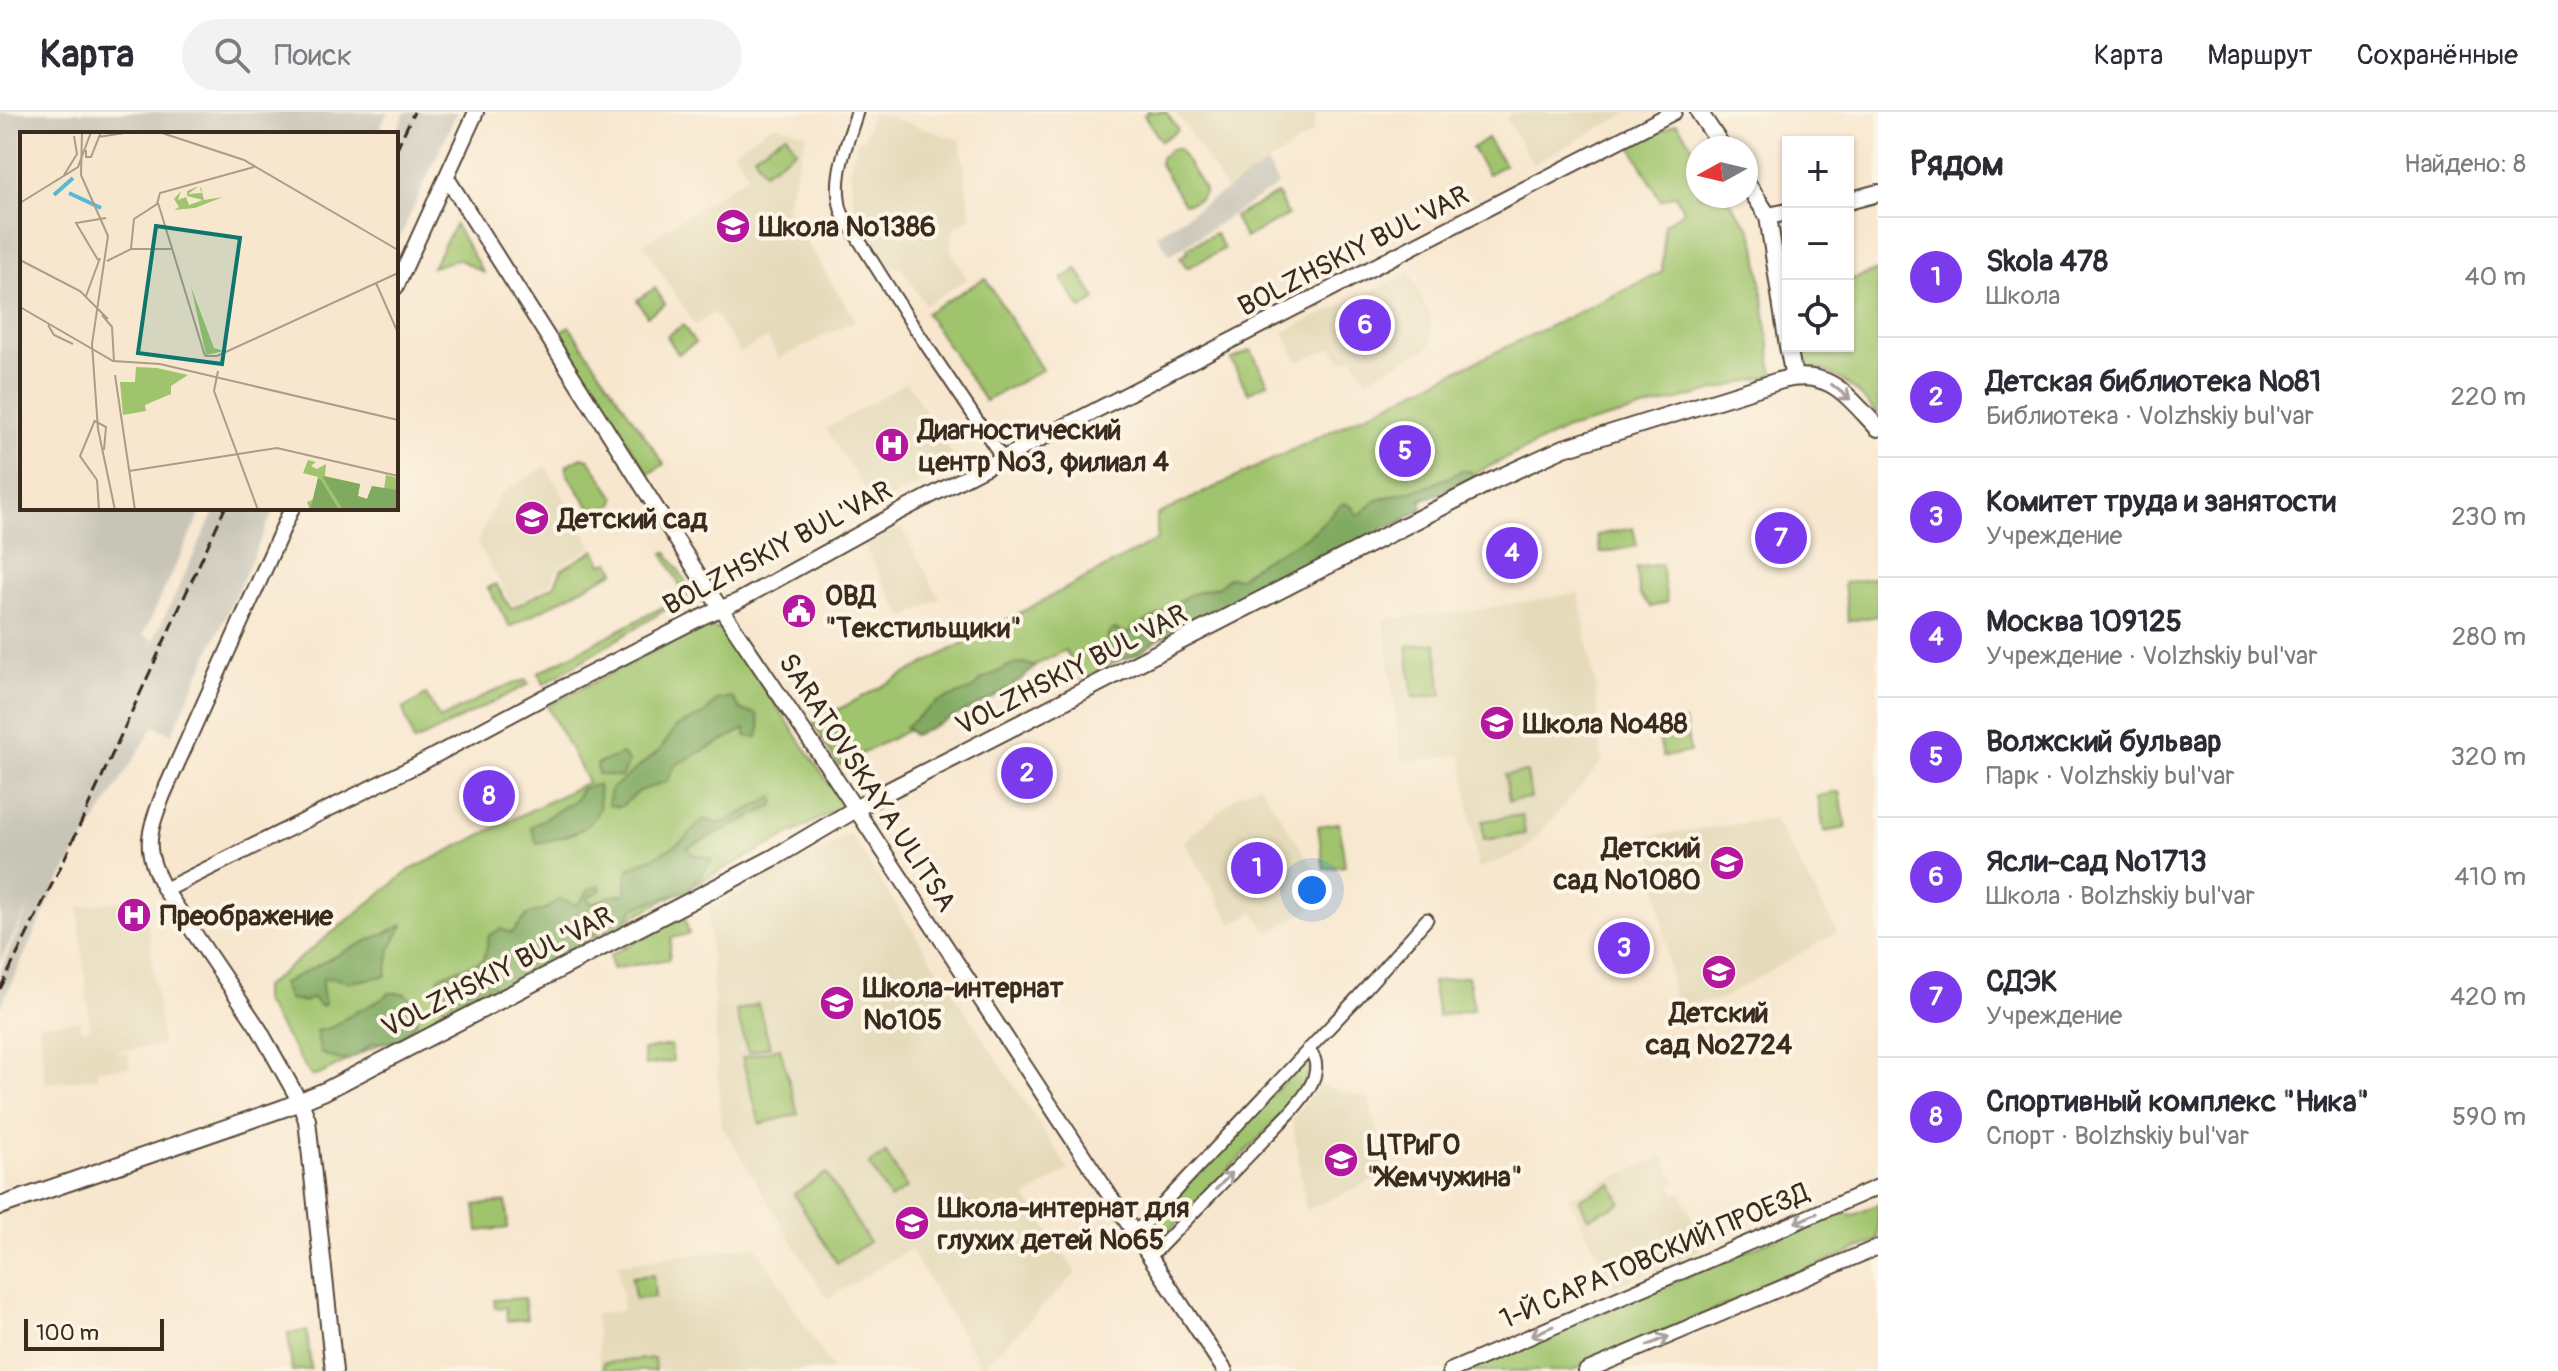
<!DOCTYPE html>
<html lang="ru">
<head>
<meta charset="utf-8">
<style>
	body { margin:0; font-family:Pangolin,sans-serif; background:#f2f2f3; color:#2b2b33 }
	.controls { position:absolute; right:24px; top:24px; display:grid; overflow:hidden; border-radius:0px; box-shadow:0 2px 6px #0004 }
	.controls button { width:72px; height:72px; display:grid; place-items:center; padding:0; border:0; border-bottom:2px solid #e1e1e2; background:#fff; color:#2b2b33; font:40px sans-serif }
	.compass { position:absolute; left:1686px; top:24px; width:72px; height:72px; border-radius:50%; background:#fff; box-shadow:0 2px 6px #0004; rotate:262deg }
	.scale { position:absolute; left:24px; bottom:20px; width:140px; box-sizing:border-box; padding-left:8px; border:4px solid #3b2a1e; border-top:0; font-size:22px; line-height:28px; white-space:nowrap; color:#3b2a1e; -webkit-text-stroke:6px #fcf5e5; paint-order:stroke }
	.you { position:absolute; left:1312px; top:778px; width:28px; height:28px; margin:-20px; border:6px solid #fff; border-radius:50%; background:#1a73e8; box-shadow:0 0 0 12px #1a73e833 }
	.badge { display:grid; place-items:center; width:52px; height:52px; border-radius:50%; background:#7c3aed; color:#fff; font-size:26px; font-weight:700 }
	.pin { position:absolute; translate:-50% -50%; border:4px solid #fff; box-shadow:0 2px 8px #0006 }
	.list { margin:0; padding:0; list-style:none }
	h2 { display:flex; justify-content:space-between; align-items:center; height:104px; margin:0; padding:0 32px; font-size:34px }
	h2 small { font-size:26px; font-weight:400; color:#7c7c81 }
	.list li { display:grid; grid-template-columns:52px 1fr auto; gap:24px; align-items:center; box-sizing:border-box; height:120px; padding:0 32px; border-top:2px solid #e1e1e2 }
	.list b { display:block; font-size:30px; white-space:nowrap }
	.list p { margin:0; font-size:26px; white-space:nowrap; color:#7c7c81 }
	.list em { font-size:26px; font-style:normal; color:#7c7c81 }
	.icon { flex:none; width:44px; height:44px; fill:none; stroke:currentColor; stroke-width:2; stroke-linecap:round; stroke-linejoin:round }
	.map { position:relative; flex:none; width:1878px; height:1259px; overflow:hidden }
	header { display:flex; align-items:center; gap:48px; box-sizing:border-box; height:112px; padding:0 40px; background:#fff; border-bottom:2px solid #e1e1e2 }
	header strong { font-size:38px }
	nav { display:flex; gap:44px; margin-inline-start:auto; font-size:28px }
	.search { width:560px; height:72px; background:#f2f2f3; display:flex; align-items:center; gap:20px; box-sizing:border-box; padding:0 28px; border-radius:44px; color:#7c7c81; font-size:30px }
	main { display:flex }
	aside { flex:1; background:#fff }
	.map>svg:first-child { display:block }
	.built { fill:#e5daba }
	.industrial { fill:#c7c4b8 }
	.green { fill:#a0c46d; stroke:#6e7746; stroke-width:2 }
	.forest { fill:#80aa60; stroke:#5e6a3f; stroke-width:2 }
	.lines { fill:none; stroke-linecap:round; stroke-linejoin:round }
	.minor-casing { stroke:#574639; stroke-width:15 }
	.tertiary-casing { stroke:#574639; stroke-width:18 }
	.secondary-casing { stroke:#574639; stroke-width:20 }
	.minor { stroke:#fff; stroke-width:11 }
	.tertiary { stroke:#fff; stroke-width:14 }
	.secondary { stroke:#fff; stroke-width:16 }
	.rail { stroke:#3b2a1e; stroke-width:3; stroke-dasharray:12 6; stroke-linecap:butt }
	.oneway { stroke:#a79f9a }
	.labels { text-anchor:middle; stroke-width:8; stroke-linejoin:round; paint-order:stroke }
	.poi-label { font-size:28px; font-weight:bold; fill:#3b2a1e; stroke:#fcf5e5; text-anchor:start }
	.street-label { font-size:28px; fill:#3b2a1e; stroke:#fcf5e5 }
	.inset-river { fill:none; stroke:#57b9d6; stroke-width:4 }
	.inset-road { fill:none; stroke:#ac9b88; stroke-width:2 }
	.view { fill:#0f766e; fill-opacity:0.15; stroke:#0f766e; stroke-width:4 }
	.inset-edge { fill:none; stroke:#3b2a1e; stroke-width:4 }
</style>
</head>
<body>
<header>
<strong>Карта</strong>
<div class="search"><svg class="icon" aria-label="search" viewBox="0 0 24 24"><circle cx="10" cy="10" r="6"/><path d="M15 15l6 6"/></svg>Поиск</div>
<nav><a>Карта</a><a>Маршрут</a><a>Сохранённые</a></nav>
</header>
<main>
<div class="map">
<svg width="1878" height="1259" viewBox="0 0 1878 1259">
	<rect width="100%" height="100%" fill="#fcf5e5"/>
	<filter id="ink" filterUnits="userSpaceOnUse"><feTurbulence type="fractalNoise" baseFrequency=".0125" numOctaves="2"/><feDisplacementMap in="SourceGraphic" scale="16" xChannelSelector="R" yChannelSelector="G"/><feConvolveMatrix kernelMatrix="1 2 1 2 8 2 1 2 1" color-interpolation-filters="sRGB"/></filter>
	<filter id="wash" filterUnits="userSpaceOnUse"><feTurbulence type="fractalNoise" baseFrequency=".006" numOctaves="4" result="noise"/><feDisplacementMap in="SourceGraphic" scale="32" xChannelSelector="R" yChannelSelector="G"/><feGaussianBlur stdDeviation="1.8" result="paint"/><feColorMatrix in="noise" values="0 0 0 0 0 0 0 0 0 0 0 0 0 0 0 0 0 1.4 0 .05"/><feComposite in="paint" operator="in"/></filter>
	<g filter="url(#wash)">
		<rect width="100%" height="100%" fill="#f8e7cf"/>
		<!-- built -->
		<path class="built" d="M873,0L960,28L971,105L954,116L950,137L967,167L925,193L902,156L891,155L855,101L850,55L858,28L863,27Z
			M1176,0H1315L1313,20L1227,79Z
			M1512,0H1630L1533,52L1506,6Z
			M774,12L807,22L785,96L855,208L779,247L767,226L740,241L714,201L695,213L643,132L749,63L734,39Z
			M1410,161L1431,206V234L1365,268L1353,245L1341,250L1333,235L1298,250L1284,220Z
			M907,270L957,350L875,394L826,317Z
			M546,355L593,435L559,454L550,472L513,493L477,431L500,381Z
			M901,415L940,487L904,506L863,433Z
			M1579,481L1596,579L1602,650L1523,740L1478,756L1462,643L1401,650L1384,507L1455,501Z
			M1259,672L1331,783L1269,822L1254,800L1232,812L1184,729L1238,683Z
			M1774,707L1837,820L1721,887L1674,894L1651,724Z
			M850,722L1069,1058L1026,1085L1076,1161L982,1256L910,1137L827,1187L721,1012L708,797Z
			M145,785L162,934L117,938V941L128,940L130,956L97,957V966L45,971L39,912L80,908L81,917L90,916L78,795Z
			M1320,973L1369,987L1387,1062L1306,1098L1292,1006Z
			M1664,1044L1676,1071L1671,1073L1675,1082L1681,1080L1703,1132L1698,1139L1615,1175L1568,1085Z
			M756,1134L833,1259H600L595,1202L623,1199L618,1152Z"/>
		<!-- industrial -->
		<path class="industrial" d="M0,0H388L377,22H22V396H203L143,523L153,528L148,540L216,396H275L172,622L154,614L55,776L0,896V860L31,790L0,849Z
			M405,0H457L396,134L395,22Z
			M1267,52L1278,73L1170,143L1157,123Z"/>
		<!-- green -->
		<path class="green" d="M1148,0H1166L1178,18L1161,29L1144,3Z
			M1677,11L1698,43V84H1725L1751,118L1756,133L1773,263L1567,317L1476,361L1082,568L1065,538L838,654L813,611L1157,428V403L1662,160L1664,112L1684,100L1675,83L1661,89L1631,34Z
			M786,22L796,38L764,60L754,43Z
			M1487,26L1505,53L1488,62L1472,36Z
			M1172,37H1179L1205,78C1202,88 1194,91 1184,92L1160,52L1161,45Z
			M1277,82L1288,103L1245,126L1234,105Z
			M455,113L483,160L458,147L432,155Z
			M1215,121L1224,137L1187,156L1180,145L1188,140L1187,136Z
			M1077,157L1096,187L1081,197L1062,167Z
			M1878,158V303C1858,281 1840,258 1809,256L1804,251L1800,234H1848V169Z
			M985,166L1042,258L985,289L926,201Z
			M655,176L665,192L647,204L637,188Z
			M683,213L695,231L678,242L667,224Z
			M569,214L664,352L649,362L558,223Z
			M1251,238L1268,271L1248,281L1231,248Z
			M582,345L589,347L615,386L614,392L600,401L593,400L566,360L567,353Z
			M1633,416L1637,434L1601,441L1597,423Z
			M595,438L602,452L610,450L615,459L510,515L488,476L496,472L511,497L554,474L562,457Z
			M667,440L693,481L544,572L538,561L678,487L680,474L663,441Z
			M1661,452L1667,490L1651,495L1640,483L1636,456Z
			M1878,465V504L1848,509L1844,471Z
			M704,513L727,520L844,694L430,911L417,925L403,930L397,923L319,963L311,964L263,889V876L410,758L588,670L547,594Z
			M1436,531L1442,583L1413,586L1407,534Z
			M526,568L529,572L414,630L403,597L426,583L440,607L498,577Z
			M1685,609L1690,640L1663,645L1657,614Z
			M1527,660L1531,686L1509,689L1505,663Z
			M1840,680L1846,716L1824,720L1818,684Z
			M1522,703L1525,722L1484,728L1482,709Z
			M1339,711L1345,754L1324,757L1318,714Z
			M684,804L689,822L671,826L669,847L612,857L610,843Z
			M1468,864L1474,898L1438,904L1432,870Z
			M758,892L770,934L748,941L736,899Z
			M671,933L673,949L645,953L643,938Z
			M780,936L798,1002L760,1012L742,946Z
			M1307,945C1315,966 1299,982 1286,998L1162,1127L1151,1111Z
			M886,1041L907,1076L890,1087L869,1052Z
			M826,1061L869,1130L837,1151L794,1082Z
			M1612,1072L1621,1091L1588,1106L1579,1087Z
			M506,1090L508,1116L478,1119L475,1093Z
			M1878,1092V1128L1571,1259H1465L1842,1098L1852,1104Z
			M653,1163L655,1185L635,1187L632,1165Z
			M524,1186L527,1207L507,1209L506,1195L495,1196L494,1188Z
			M307,1219L311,1257L292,1259L288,1221Z
			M654,1246L655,1259H604L603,1251Z"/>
		<!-- forest -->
		<path class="forest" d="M1462,359H1470L1476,368L1473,371L1421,387L1422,397L1393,414L1384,415L1376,424L1361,427L1357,432L1306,460L1291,457L1285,467L1176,524L1164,522C1148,536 1129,553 1106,546L1108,522L1115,517L1127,522L1133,516L1159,503L1189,483L1219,474L1229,465L1240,466C1258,448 1284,439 1306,425C1322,415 1330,400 1344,391L1352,395L1358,404L1376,389L1387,385L1429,374Z
			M1024,551L1035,555C1005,585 960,600 922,620L913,623L905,615L937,590L973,577L981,568L1013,552Z
			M732,585L741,598L757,602L760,615L758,625L745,624V617L679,651L674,655L668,669L640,679L620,695L608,693L611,677L660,638L676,615L704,602L717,588Z
			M622,642L629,650L621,665L598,662L597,652Z
			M598,673C599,681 601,692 598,699C589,722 559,726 537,731L531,715L575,688L582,676Z
			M773,685L775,688L773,694L687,736L693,742L712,747L690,778L635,795L622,815L600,817L578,837L535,860L526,869L505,876L490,873L477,883V894C464,896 455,903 442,901L444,879L438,866C454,855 467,858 484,847L489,823L501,817L512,821L527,803L548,796L559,787L577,793L590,777L600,773L601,778L587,786L592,792L608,785L625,782L627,759C634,752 642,751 650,747C661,742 673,735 683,728C695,720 692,715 706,707L718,712L727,709Z
			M403,813L390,837L386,864L350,870L333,866L323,867L322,875L325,893L320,894L313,886L304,890L289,887L282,872L341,841Z
			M390,881H403L413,888L417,910L397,930L372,931C352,949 345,953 321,941L316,919C336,917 340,908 356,900C369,894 379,889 390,881Z"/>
	</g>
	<g filter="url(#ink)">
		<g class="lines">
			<!-- minor casing -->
			<g class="minor-casing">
				<path id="minor" d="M857,0C847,33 831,66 842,101L908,206L1003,347
					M1133,1120L1144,1112L1358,885L1427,807
					M1149,1143L1159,1136L1289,1002C1300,989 1320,968 1315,949C1314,944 1311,941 1308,937"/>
			</g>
			<!-- tertiary casing -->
			<g class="tertiary-casing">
				<path id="tertiary" d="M447,66L707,476L830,658L1225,1259
					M396,175L476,0
					M292,396L163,683C147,724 143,739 165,778L259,917L300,990
					M165,778L417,653L544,585L704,504L738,489L897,401L1674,0
					M1450,1259L1878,1075
					M1586,1259L1878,1135"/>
			</g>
			<!-- secondary casing -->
			<g class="secondary-casing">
				<path id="secondary" d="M1699,0L1723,36
					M1746,70L1768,104L1788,234
					M1848,89L1878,81
					M1768,104L1788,100
					M1788,234L1794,265
					M300,990L307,1008L334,1259
					M0,1094L284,996L325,979L775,745L871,688L1494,368L1564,336L1782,268C1830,256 1847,284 1878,316"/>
			</g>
			<!-- minor -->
			<use href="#minor" class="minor"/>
			<!-- tertiary -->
			<use href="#tertiary" class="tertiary"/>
			<!-- secondary -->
			<use href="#secondary" class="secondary"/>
			<!-- rail -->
			<path class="rail" d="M396,38L414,0
				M0,877L62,752L225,396"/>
		</g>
		<!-- one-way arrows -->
		<defs><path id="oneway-shaft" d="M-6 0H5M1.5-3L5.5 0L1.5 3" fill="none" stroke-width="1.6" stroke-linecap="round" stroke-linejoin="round" transform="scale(2)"/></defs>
		<g class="oneway">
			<use href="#oneway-shaft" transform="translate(1841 280) rotate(39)"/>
			<use href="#oneway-shaft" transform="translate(1224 1069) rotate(-46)"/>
			<use href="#oneway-shaft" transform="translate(1806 1106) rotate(157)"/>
			<use href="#oneway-shaft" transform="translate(1542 1219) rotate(156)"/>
			<use href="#oneway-shaft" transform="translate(1658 1229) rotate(-23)"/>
		</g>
	</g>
	<!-- icons -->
	<defs>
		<g id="school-disc" transform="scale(1.8)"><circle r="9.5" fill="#b5179e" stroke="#fcf5e5"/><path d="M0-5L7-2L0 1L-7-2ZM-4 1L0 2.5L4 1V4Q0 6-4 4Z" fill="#fff"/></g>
		<g id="hospital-disc" transform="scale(1.8)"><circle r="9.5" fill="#b5179e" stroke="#fcf5e5"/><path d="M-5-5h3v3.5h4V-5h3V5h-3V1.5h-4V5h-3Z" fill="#fff"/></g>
		<g id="civic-disc" transform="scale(1.8)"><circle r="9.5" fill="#b5179e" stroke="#fcf5e5"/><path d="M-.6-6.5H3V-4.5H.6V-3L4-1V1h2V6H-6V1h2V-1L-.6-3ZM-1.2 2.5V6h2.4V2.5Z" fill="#fff"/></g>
	</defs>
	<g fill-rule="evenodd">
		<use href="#school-disc" x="733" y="114"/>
		<use href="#hospital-disc" x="892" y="333"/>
		<use href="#school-disc" x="532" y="406"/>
		<use href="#civic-disc" x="799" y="499"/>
		<use href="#school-disc" x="1497" y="611"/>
		<use href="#school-disc" x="1727" y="751"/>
		<use href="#hospital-disc" x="134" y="803"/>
		<use href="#school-disc" x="1719" y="860"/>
		<use href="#school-disc" x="837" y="891"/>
		<use href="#school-disc" x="1341" y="1048"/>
		<use href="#school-disc" x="912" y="1111"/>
	</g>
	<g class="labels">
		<!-- poi labels -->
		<g class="poi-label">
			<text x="759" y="124">Школа №1386</text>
			<text x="918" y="327">Диагностический<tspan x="918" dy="32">центр №3, филиал 4</tspan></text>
			<text x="558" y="416">Детский сад</text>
			<text x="825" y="493">ОВД<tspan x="825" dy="32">"Текстильщики"</tspan></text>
			<text x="1523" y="621">Школа №488</text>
			<text x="1701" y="745" text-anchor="end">Детский<tspan x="1701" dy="32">сад №1080</tspan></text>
			<text x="160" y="813">Преображение</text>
			<text x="863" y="885">Школа-интернат<tspan x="863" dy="32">№105</tspan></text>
			<text x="1719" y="910" text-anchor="middle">Детский<tspan x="1719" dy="32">сад №2724</tspan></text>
			<text x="1367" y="1042">ЦТРиГО<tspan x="1367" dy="32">"Жемчужина"</tspan></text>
			<text x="938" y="1105">Школа-интернат для<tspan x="938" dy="32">глухих детей №65</tspan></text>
		</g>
		<!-- street labels -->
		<g class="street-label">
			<text transform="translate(1353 138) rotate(-27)" y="10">BOLZHSKIY BUL'VAR</text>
			<text transform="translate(777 435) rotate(-28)" y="10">BOLZHSKIY BUL'VAR</text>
			<text transform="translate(1071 557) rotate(-27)" y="10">VOLZHSKIY BUL'VAR</text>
			<text transform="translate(868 670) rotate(57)" y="10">SARATOVSKAYA ULITSA</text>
			<text transform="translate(497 859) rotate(-27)" y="10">VOLZHSKIY BUL'VAR</text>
			<text transform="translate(1654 1143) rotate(-23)" y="10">1-Й САРАТОВСКИЙ ПРОЕЗД</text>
		</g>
	</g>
	<!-- overview -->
	<g transform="translate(20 20)">
		<rect width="378" height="378" fill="#f8e7cf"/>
		<path d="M179,54L168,62L182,61L180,57L181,55L184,68L203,65L175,76L154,78L159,75L154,67L161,59L158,68L166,65L169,73L183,68L167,64V59ZM171,155L194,216L204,219L186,223ZM116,235L137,236L168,243L151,254V262L125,273L126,279L103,283L100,250H115ZM288,328L296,330L291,334L297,337L306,332L305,344L340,352L338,364L347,367L352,354L364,357L366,343L378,346V378H290L287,370L294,367L298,345L283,341Z" fill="#a0c46d"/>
		<path d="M302,344L340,352L338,364L347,367L352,354L378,358V378L322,376ZM298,346L301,348L319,378H290Z" fill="#80aa60"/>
		<path class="inset-river" d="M49,61L81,76M34,63L53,46"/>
		<path class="inset-road" d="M62,0L61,43L88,104L72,212L78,297L95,378M139,0L224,28L378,118M78,5L111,0M66,18V25H71L81,0M44,43L57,22L54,4M0,71L58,35L71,0M138,71L185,224M111,116L114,87L137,72L140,61L234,35M0,128L60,159L88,187M78,128L56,91L86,86M87,129L111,117H151M356,151L378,201M66,164L80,126M0,175L93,229L140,232L378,288M82,183L92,195L94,229M28,193L34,203L53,212M185,224H197L378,141M198,239L194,259L238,378M95,243L115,378M75,288L60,324L77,348M75,289L86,295L84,318M109,339L257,316L378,344M77,348L79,378"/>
		<path class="view" d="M136,94L220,106L202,232L118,221Z"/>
		<rect width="378" height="378" class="inset-edge"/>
	</g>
</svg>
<div class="controls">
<button>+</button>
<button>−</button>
<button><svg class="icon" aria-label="locate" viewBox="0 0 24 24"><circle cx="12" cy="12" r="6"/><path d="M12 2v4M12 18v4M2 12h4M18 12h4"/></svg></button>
</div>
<svg class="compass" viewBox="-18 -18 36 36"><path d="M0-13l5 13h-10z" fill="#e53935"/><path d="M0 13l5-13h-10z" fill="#7c7c81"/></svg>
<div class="scale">100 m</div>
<div class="you"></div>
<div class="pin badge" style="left:1257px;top:756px">1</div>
<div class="pin badge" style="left:1027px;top:661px">2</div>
<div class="pin badge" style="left:1624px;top:836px">3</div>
<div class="pin badge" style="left:1512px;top:441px">4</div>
<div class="pin badge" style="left:1405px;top:339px">5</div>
<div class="pin badge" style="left:1365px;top:213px">6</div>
<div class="pin badge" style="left:1781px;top:426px">7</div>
<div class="pin badge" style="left:489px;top:684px">8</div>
</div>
<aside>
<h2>Рядом<small>Найдено: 8</small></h2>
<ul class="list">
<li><span class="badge">1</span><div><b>Skola 478</b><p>Школа</p></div><em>40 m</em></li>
<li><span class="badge">2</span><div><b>Детская библиотека №81</b><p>Библиотека · Volzhskiy bul'var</p></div><em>220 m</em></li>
<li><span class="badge">3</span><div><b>Комитет труда и занятости</b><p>Учреждение</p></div><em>230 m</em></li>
<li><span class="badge">4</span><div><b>Москва 109125</b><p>Учреждение · Volzhskiy bul'var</p></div><em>280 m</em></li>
<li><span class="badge">5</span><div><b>Волжский бульвар</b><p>Парк · Volzhskiy bul'var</p></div><em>320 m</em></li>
<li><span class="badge">6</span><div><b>Ясли-сад №1713</b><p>Школа · Bolzhskiy bul'var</p></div><em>410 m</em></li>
<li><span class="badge">7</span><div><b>СДЭК</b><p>Учреждение</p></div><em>420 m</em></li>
<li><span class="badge">8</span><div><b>Спортивный комплекс &quot;Ника&quot;</b><p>Спорт · Bolzhskiy bul'var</p></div><em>590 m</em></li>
</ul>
</aside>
</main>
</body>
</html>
